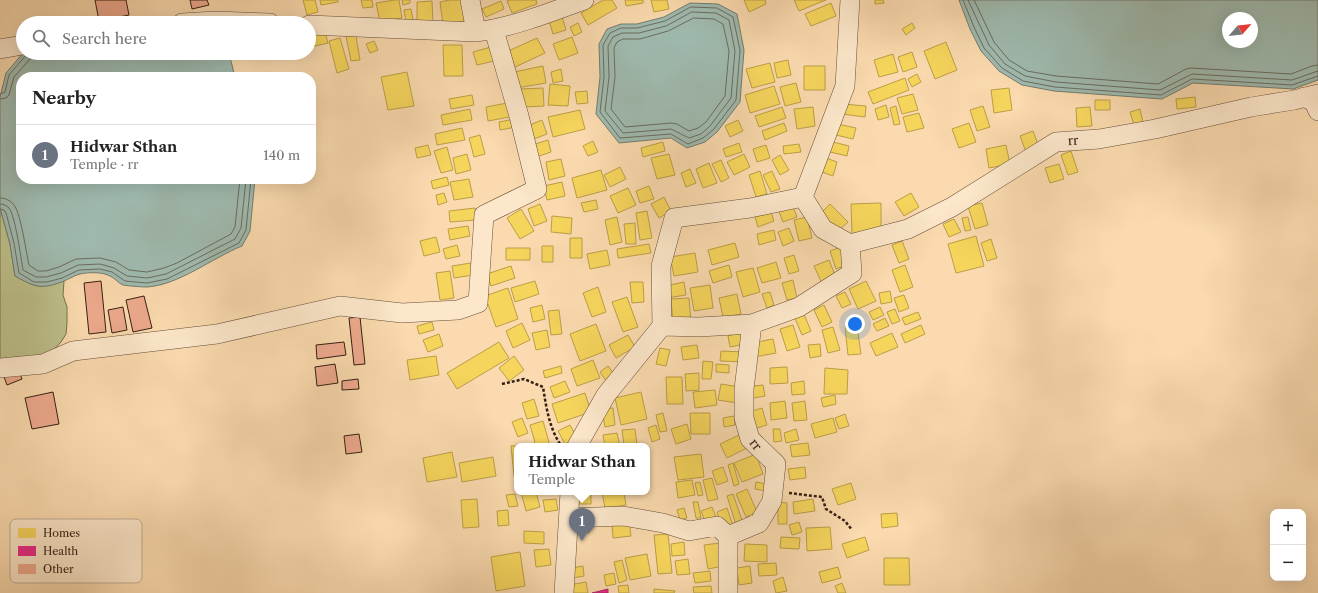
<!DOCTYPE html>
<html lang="en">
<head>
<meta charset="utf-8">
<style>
	body { margin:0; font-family:"Libre Caslon Text",serif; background:#f2f2f2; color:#222 }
	.controls { position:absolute; right:12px; bottom:12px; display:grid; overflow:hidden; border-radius:8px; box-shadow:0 4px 16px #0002 }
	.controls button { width:36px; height:36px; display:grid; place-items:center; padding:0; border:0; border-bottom:1px solid #e0e0e0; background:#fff; color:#222; font:20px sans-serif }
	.compass { position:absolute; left:1222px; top:12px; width:36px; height:36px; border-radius:50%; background:#fff; box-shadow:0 4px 16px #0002; rotate:62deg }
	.you { position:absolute; left:855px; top:324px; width:14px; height:14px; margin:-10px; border:3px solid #fff; border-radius:50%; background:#1a73e8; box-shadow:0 0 0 6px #1a73e833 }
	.badge { display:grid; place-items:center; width:26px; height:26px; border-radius:50%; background:#b45309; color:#fff; font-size:13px; font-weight:700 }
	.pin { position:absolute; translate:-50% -33px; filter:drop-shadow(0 1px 2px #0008) }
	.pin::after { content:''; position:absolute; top:21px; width:14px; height:12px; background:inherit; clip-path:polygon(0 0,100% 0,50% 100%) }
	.popup { position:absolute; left:514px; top:443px; width:136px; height:52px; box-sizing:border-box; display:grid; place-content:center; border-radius:8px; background:#fff; filter:drop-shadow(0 1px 3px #0005); font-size:13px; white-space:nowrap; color:#767676 }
	.popup b { font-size:15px; color:#222 }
	.popup::after { content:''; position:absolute; left:50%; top:100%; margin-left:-8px; border:8px solid transparent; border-top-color:#fff }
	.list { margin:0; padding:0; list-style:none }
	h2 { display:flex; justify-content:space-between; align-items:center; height:52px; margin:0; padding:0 16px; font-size:17px }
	h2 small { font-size:13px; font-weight:400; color:#767676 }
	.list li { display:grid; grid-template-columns:26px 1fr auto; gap:12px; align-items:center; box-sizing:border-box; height:60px; padding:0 16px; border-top:1px solid #e0e0e0 }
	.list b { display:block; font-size:15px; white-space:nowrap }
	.list p { margin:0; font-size:13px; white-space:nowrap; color:#767676 }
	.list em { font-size:13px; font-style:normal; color:#767676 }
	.icon { flex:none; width:22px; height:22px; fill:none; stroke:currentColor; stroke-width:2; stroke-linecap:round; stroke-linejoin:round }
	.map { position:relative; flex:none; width:1318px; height:593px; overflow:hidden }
	.search { position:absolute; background:#fff; box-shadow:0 4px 16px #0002; left:16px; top:16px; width:300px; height:44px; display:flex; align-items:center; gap:10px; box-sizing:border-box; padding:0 14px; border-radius:22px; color:#767676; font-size:15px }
	.panel { position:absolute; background:#fff; box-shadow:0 4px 16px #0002; left:16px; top:72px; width:300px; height:112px; border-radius:16px }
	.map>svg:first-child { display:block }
	.green { fill:#bdc08b; stroke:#78704e }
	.water { fill:#9fbaaf; stroke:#747c70; fill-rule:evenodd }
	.homes { fill:#f6d55c; stroke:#bc9e46 }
	.health { fill:#e7298a; stroke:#b12666 }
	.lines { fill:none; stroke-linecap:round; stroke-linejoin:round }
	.shore { stroke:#6a6c60; stroke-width:1 }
	.building { fill:#eeaa8e; stroke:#341f12 }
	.street-casing { stroke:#664e39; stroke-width:20 }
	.path { stroke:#341f12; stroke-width:2.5; stroke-dasharray:3 2; stroke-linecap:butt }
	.street { stroke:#fce7ca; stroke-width:19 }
	.labels { text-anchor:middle; stroke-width:4; stroke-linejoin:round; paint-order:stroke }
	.street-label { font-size:13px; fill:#341f12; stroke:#fce7ca }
	.key { fill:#fce7ca; stroke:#c0ab93; stroke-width:1 }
	.key-label { font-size:11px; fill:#341f12 }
</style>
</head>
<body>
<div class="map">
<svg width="1318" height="593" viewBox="0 0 1318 593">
	<rect width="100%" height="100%" fill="#fadaae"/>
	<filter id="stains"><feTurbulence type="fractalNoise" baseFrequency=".005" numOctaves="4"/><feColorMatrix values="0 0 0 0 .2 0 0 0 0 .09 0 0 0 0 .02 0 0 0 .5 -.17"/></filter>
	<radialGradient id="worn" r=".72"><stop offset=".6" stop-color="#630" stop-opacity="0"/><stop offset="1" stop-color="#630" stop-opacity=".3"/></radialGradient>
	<!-- green -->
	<path class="green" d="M0,208L10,244L15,276C37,288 40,289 64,281L63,295L67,307V323L66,334L61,342L48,356L0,362Z"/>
	<!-- water -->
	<path class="water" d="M959,0H1318V80L1293,89L1193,83L1162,99L1054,91L1022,85L999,71L981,51L970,29ZM1228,18H1252V42H1228Z
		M690,3L718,4L737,14L744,50L740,102L717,132L705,142L687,148L671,138L619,143L596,114L600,77L599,44L607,29L621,24H637L664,17Z
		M23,53H229L235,77H21V179H255L250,231L242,246C212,258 179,285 147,287C142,287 128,286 123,285C118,283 115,278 110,276C103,272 89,272 80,274C75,275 69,279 64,281C41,290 35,287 15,276L10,244L0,208V97L6,73Z"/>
	<!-- homes -->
	<path class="homes" d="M303,0H315L318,12L307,15Z
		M320,0H338V2L321,5Z
		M361,0H372L373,7L363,8Z
		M394,0H399L402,18L380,22L376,3Z
		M402,0H410V3L403,5Z
		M450,0H465L469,21L443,25L440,2Z
		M510,0H536L537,4L512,13L507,1Z
		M603,0H612L617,8L588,25L581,13Z
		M625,0H643V3L626,6Z
		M651,0H667L669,9L654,12Z
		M744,0H765L766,4L749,12Z
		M794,0H826L799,11Z
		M875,0H883L884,3L875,4Z
		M432,1L433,23L417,24V2Z
		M501,1L504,9L486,17L482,9Z
		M831,3L836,16L811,26L805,14Z
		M411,9L414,25L407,27L404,10Z
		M561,13L566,30L553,34L548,17Z
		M578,23L582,32L574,36L570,27Z
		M912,23L915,28L906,35L902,29Z
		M355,30L360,60L351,61L345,31Z
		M325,32L328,43L311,47L309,36Z
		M572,37L578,53L559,60L553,44Z
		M340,38L349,69L337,73L329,41Z
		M537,38L545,53L513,68L506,52Z
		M374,41L378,50L370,53L366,44Z
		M946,42L957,70L935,79L924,51Z
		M443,45H462L463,76H444Z
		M491,47L494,61L477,65L473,52Z
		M912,52L917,67L903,72L898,57Z
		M893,54L898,72L879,77L874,60Z
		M788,60L791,75L777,78L774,63Z
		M770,63L775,82L752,88L746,69Z
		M543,66L546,83L517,88L514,72Z
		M804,66H825V90H804Z
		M561,69L563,81L553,83L551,72Z
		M407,72L414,106L388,110L381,77Z
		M917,74L921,82L912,87L908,79Z
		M905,78L909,90L873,104L868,92Z
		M796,83L801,102L785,106L780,87Z
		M550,84L570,86L568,106L548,105Z
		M774,86L780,104L750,113L745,95Z
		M543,88L544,106L522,107L521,89Z
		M1009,88L1012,110L994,113L991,90Z
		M587,91L588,103L577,104L575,92Z
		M913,94L918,110L902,114L897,98Z
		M472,95L474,105L451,109L449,99Z
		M1195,97L1196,107L1177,109L1176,99Z
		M1095,100H1110V110H1095Z
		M513,102L515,116L488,121L486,107Z
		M843,104L866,106L865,117L842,114Z
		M886,105L889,117L878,120L875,109Z
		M896,106L900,124L894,125L890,108Z
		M983,106L990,127L977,131L970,110Z
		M782,107L786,118L759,127L755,116Z
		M813,107L815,126L797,129L794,109Z
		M1090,107L1092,126L1077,127L1076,108Z
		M470,109L472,120L443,125L441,115Z
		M1140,109L1143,122L1134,125L1130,112Z
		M580,110L585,129L553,137L548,117Z
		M919,113L924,128L907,132L903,117Z
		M514,119L516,127L500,130L499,122Z
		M542,120L547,134L531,140L525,127Z
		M738,120L743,131L730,137L725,126Z
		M784,123L787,131L765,140L762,131Z
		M969,123L976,142L959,148L952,129Z
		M838,124L856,128L853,139L836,135Z
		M462,128L465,140L437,145L435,134Z
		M1033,131L1039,147L1026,152L1020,136Z
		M480,135L485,154L474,157L469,138Z
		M548,140L551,152L536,157L532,145Z
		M593,141L598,152L588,156L583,146Z
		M829,141L849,146L847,156L826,151Z
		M663,142L665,151L643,157L641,148Z
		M739,143L742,152L726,157L723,149Z
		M799,144L801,152L784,154L783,146Z
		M428,145L431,155L417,158L415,148Z
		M766,145L770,158L757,162L753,149Z
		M1006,145L1010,164L989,168L986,149Z
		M447,147L453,170L441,173L434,151Z
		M1071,151L1078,172L1068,175L1061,155Z
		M467,154L471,170L456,174L453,158Z
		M669,154L675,175L657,179L651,158Z
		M744,154L750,167L734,175L727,162Z
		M780,155L789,170L780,175L772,160Z
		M823,157L837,162L833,176L819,171Z
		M561,159L565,176L549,180L546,162Z
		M721,160L729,178L721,182L712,164Z
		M709,163L717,183L703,188L696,169Z
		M1059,164L1064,179L1050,183L1045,168Z
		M620,167L626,179L610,187L604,175Z
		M690,169L696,183L686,187L681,173Z
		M601,170L607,190L577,198L572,178Z
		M760,171L767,194L756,197L749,175Z
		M772,171L780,189L771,192L763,175Z
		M447,177L449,185L433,189L431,181Z
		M469,179L473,197L454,200L450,182Z
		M562,182L565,196L547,200L544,186Z
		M649,186L654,199L640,203L636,191Z
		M628,188L636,205L618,213L610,196Z
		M444,193L447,202L438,205L436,195Z
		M911,193L919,207L904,216L895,202Z
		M664,197L671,211L659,218L651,204Z
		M596,200L598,209L584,212L581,203Z
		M881,203V234H852L851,204Z
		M982,203L988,225L975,229L968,206Z
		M540,204L547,221L534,226L528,209Z
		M792,204L797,217L783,222L778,209Z
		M830,204L848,222L837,232L820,214Z
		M475,208L476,220L450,222L449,211Z
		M521,209L534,231L520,239L507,218Z
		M647,211L652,238L640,240L636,213Z
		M771,212L774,221L758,227L755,217Z
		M552,216L572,218L571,234L551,232Z
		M617,217L622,242L610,245L605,220Z
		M807,217L812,238L799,241L794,220Z
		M968,217L971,230L965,231L962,218Z
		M954,219L961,232L949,237L943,224Z
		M635,223L636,244H626L624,224Z
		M468,226L470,236L450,240L448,229Z
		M789,228L794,241L783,246L778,232Z
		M774,230L776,240L759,245L757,234Z
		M976,236L984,266L956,273L948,244Z
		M436,237L440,252L424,256L420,241Z
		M570,238H582V258H570Z
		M991,239L997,258L987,261L981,243Z
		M902,241L909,259L899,263L892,245Z
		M735,243L739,257L712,265L708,250Z
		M649,244L651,253L618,258L617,249Z
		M457,245L460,256L446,259L443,249Z
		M542,246H553V262H542Z
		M843,246L849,264L836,269L830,251Z
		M506,248H530V260H506Z
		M607,250L610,265L590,269L587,254Z
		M695,253L698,272L674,276L670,257Z
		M794,255L799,271L789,274L784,258Z
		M829,260L837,280L823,286L814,266Z
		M776,262L781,278L762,283L757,268Z
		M471,263L473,275L454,278L452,266Z
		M729,265L732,277L713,283L709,271Z
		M905,265L913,287L900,292L892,270Z
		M511,266L515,278L491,286L487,274Z
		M753,268L760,292L743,297L736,272Z
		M450,271L454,298L440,300L436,273Z
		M793,280L797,298L787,300L782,283Z
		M535,281L539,294L515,302L511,288Z
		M866,281L876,301L858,309L849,289Z
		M630,282H643L644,302L632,303Z
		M684,282L686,295L667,298L665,286Z
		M710,285L713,308L694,311L690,288Z
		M598,287L606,312L592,317L583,293Z
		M508,288L518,319L496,327L485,296Z
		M890,291L892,302L881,304L879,293Z
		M770,292L774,305L767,308L762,294Z
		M845,292L851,304L842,308L836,296Z
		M737,294L741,314L723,317L719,298Z
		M904,295L909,308L899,312L894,298Z
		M627,297L638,327L623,332L612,302Z
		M689,298L691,322L673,323L671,299Z
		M542,305L545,319L533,322L530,308Z
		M824,305L832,322L822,327L814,310Z
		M880,307L884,315L873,320L869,312Z
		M895,309L900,321L892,324L887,312Z
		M559,310L562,334L551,335L548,311Z
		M803,312L811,331L802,335L794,316Z
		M918,312L921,319L905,325L902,318Z
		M885,318L889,326L877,331L873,324Z
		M432,322L434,330L419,334L417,326Z
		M522,323L530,340L513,348L506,331Z
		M596,324L606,351L580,361L570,334Z
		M793,325L800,347L787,351L780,329Z
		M921,325L925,334L905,343L901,334Z
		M857,326L861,354L848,355L845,327Z
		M833,327L840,350L828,353L822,330Z
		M547,330L550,347L536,350L532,333Z
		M742,332L745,344L730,347L728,336Z
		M892,333L898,347L876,356L870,343Z
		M439,334L443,346L428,352L423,340Z
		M628,335L635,347L616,358L609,345Z
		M773,339L776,353L755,357L752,343Z
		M499,342L509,358L457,389L447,373Z
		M820,344L821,356L810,358L808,345Z
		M697,345L699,358L683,360L681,347Z
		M660,348L670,350L666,366L656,364Z
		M721,351L745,352L744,362L720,361Z
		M436,356L439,375L410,380L407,360Z
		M514,356L524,370L509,381L499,368Z
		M593,360L600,378L577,386L571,369Z
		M703,361L713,362L711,379H702Z
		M716,364L729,365V373L716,372Z
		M561,366L562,373L545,378L543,371Z
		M608,366L617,378L608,384L600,372Z
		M787,367L788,383L770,384V368Z
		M825,368L848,370L847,394H824Z
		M699,373V390L686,391L685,374Z
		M666,377H682L683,404H667Z
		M565,381L570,392L554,398L550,387Z
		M804,381L805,394L792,395L791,383Z
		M721,384L740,387L737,403L718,400Z
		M763,385L765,396L748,399L746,387Z
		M715,390L717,405L695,408L693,392Z
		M641,392L647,419L621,425L615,398Z
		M585,393L591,412L558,423L552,404Z
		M835,395L836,404L823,407L821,398Z
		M534,399L539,416L527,419L522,403Z
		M785,401L787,418L771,420L770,403Z
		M805,401L807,420L794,421L792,403Z
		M613,408L615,425L605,427L602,409Z
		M762,408L767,425L754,429L749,412Z
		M663,413L667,431L660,432L656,415Z
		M690,413H710V434H691Z
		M845,414L849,426L839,429L835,418Z
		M734,416L735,425L724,427L723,418Z
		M522,418L528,433L518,437L512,422Z
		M833,418L837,432L815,438L811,424Z
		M543,421L550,446H536L530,425Z
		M687,424L691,439L676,444L671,429Z
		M570,425L577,438L565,444L558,431Z
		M656,425L660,439L652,442L648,428Z
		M635,429L637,445L624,446L622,430Z
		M773,429H780L782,441L774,442Z
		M796,429L799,440L786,443L784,433Z
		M617,433L620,446H605L603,435Z
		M741,434L747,448L727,458L720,444Z
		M808,443L810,455L792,457L790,445Z
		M531,445V446H517V476H514L511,446Z
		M452,452L457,477L427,482L423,458Z
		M701,454L704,477L678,480L674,457Z
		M756,454L763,474L742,482L734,463Z
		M493,457L496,476L462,482L459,463Z
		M733,463L739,484L734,486L728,465Z
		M723,467L728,481L717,485L712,471Z
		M805,467L806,478L790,480L788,469Z
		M712,478L718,499L708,501L703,480Z
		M692,480L695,495L678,498L676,482Z
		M700,482L703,495L698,496L695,483Z
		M756,482L772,485L771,492L755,489Z
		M851,483L856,499L838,505L832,489Z
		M747,489L757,512L746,517L736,494Z
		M521,492H536L540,507L526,511Z
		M577,492H591V504H576Z
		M602,492H624L626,505L605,508Z
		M515,494L518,506L509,507L506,495Z
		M733,494L743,523L736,525L727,496Z
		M477,499L479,527L463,528L461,500Z
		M556,499L558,510L545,512L543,500Z
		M813,499L815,511L794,514L793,502Z
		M693,502H698L701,518H696Z
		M778,502L787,503V524H778Z
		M712,507L718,522L707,526L701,511Z
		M684,508L687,518L680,520L677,510Z
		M727,508L733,526L722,529L717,512Z
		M508,510L509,525L498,526L497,511Z
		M897,513L898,526L882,528L881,514Z
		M629,521L631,536L613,538L612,523Z
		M799,522L802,532L792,535L789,525Z
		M576,523L590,525L589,533L574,530Z
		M830,527L832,549L807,551L806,528Z
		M524,531L544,532V544L524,543Z
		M668,534L672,573L658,574L654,535Z
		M781,537L800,538L799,549L780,548Z
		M865,537L869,550L847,558L842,544Z
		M684,542L685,555L672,556L671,544Z
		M720,543L723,566L708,569L704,545Z
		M745,544L767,545V562L744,561Z
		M549,549L551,565L536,567L534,550Z
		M520,552L525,586L496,591L491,557Z
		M647,554L651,576L630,580L625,558Z
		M884,558H909L910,585H884Z
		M688,559L690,574L677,575L675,561Z
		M622,560L627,580L619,583L614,562Z
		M776,563L777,575L759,576L758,564Z
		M583,566L584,576L573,578L572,568Z
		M750,566L752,583L739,585L737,568Z
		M838,567L841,578L822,583L819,572Z
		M710,571L711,581L695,583L693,573Z
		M614,573L616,584L606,586L604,575Z
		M783,577L787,591L776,593L773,581Z
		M586,582L588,593H570L569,585Z
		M842,583L846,593H838L835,586Z
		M628,585L629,593H619L618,586Z
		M711,586L712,593H694L693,587Z
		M654,589L675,591L674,593H654Z"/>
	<!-- health -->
	<path class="health" d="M608,589V593H592Z"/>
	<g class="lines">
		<!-- shore -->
		<path class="shore" d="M963,0L974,27L984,48L1002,68L1023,81L1055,87L1161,95L1192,79L1292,85L1318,76
			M968,0L989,45L1005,64L1025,76L1056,82L1160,90L1192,74L1292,80L1318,71
			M974,0L994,42L1009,60L1027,71L1056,76L1158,84L1186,69L1191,68L1291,74L1312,66L1318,65
			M691,7L717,8L733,17L740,50L736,100L714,129L703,138L688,144L671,134L620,138L600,112L604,77L603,45L610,33L621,28H637L665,21Z
			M692,12L716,13L729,20L735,51L731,98L710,126L701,134L689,138L671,129L623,133L605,111L609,77L608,46L613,37L622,33H639L666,26Z
			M694,18L714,19L723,24L729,51L725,96L706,122L698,128L689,131L677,124L671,123L625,127L611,109L615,77L614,48L617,42L623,39H640L668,31Z
			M0,94L5,92L9,75L27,54
			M0,99L6,98L9,95L14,77L30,59L32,53
			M0,198C5,198 10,200 14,205C21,214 26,252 29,265L38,271H46L59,267L76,259L100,258L116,262L129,270L147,272L164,268L177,263L231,234L235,227L240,179
			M0,204C3,204 6,205 9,208C15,215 21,258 23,270L36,277H46L61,273L78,265L100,264L114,268L127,276L147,278L166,274L235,239L241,228L246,179
			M0,209L4,210L6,213L14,243L19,273L34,282H47L62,278L79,270L100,269L112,272L125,281L147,283L167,279L239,243L246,230L251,179"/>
	</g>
	<!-- building -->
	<path class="building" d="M95,0H126L129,15L99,21Z
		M190,0H207L209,5L192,9Z
		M101,281L106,332L89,334L84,283Z
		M144,296L152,328L133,332L126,300Z
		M123,307L127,330L112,333L108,310Z
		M360,317L365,364L354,365L349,318Z
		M344,342L346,355L317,359L316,345Z
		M335,364L338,383L317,386L315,367Z
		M19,371L22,379L7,385L4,377Z
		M358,379L359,389L342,390V381Z
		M53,392L59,424L32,429L25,398Z
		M359,434L362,452L346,454L344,436Z"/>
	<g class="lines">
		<!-- street casing -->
		<g class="street-casing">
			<path id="street" d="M470,0L476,32
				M182,23L215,21L270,23
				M309,25L476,32C513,27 549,13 584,0
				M0,49L23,45
				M1304,97L1314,102L1318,111
				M803,197L823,229L850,244L908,229L952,207L1056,142L1099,139L1155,129L1251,107L1294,100L1318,94
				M662,326L699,327L752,324L799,307L852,273L850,244
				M0,368L43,364L73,351L217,334L340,306L402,313L458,310L478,303L484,215L537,189L519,116L494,30
				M577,446L606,395L662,326L661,266L674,218L750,208L803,197L845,86L850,0
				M569,518L623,516L663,523L689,531L717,526L728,536
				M564,593L570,492
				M728,593V536L759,523L772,501L776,464L750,439L744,418V389L752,324"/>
		</g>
		<!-- path -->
		<path class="path" d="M502,384L524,379L543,387C546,406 549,427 560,444
			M789,493L822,497L826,509L845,521L852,530"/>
		<!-- street -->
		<use href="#street" class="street"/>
	</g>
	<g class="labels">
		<!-- street labels -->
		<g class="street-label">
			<text transform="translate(1073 140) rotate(-4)" y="5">rr</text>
			<text transform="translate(756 444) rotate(51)" y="5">rr</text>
		</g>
	</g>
	<!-- legend -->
	<rect x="10" y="519" width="132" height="64" rx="6" class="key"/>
	<rect x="18" y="528" width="18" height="10" fill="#f6d55c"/>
	<rect x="18" y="546" width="18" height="10" fill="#e7298a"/>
	<rect x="18" y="564" width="18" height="10" fill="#eeaa8e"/>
	<g class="key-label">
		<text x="43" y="537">Homes</text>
		<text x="43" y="555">Health</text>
		<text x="43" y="573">Other</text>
	</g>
	<rect width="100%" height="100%" filter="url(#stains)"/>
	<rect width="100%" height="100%" fill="url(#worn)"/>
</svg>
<div class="controls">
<button>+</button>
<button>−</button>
</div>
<svg class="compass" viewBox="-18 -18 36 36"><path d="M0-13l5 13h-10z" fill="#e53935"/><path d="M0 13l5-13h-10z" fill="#767676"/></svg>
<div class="you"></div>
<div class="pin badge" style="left:582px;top:541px;background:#6b7280">1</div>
<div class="popup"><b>Hidwar Sthan</b>Temple</div>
<div class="search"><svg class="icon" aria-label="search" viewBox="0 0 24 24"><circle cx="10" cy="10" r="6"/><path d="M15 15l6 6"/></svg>Search here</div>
<section class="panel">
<h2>Nearby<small></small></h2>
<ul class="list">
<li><span class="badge" style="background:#6b7280">1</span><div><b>Hidwar Sthan</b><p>Temple · rr</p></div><em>140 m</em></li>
</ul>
</section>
</div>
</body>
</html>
